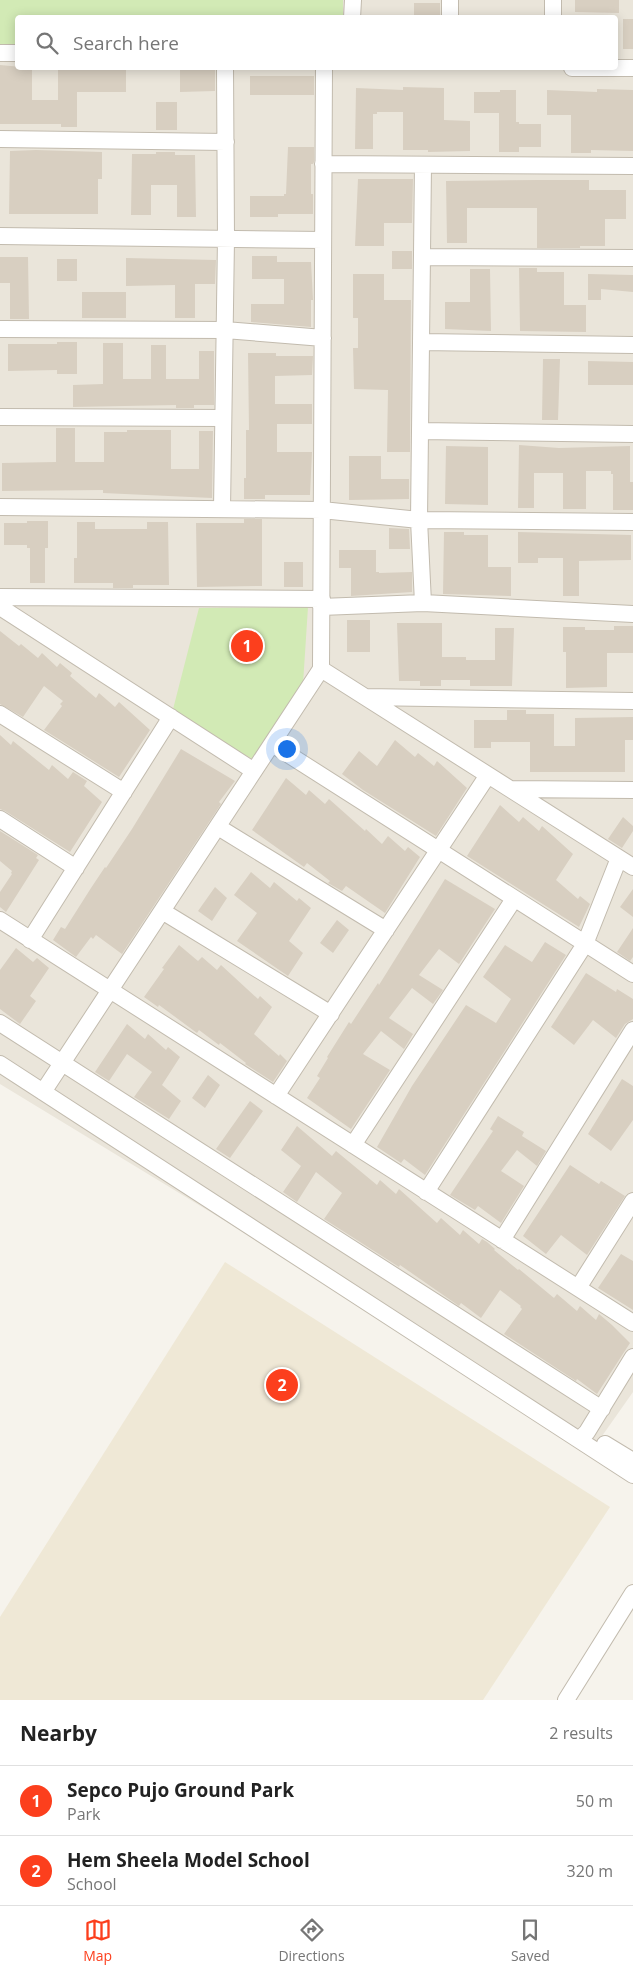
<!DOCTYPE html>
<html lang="en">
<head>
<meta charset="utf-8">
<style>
	body { margin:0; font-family:"Open Sans",sans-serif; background:#f2f2f2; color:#222 }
	.you { position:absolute; left:286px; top:748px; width:18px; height:18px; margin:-12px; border:4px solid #fff; border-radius:50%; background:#1a73e8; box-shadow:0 0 0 8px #1a73e833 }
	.badge { display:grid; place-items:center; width:32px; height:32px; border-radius:50%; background:#fc3f1d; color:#fff; font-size:16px; font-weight:700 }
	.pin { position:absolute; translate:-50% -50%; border:2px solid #fff; box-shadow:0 1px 5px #0006 }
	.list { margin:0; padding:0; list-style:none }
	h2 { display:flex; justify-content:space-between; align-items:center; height:65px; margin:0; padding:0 20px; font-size:21px }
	h2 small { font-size:16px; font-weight:400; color:#767676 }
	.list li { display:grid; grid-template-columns:32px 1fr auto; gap:15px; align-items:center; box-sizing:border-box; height:70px; padding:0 20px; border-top:1px solid #e0e0e0 }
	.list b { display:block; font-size:19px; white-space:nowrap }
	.list p { margin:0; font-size:16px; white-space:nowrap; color:#767676 }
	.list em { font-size:16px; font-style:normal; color:#767676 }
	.icon { flex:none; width:28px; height:28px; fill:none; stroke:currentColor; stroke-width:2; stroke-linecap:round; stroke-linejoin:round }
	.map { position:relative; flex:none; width:633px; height:1700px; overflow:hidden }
	.search { position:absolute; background:#fff; box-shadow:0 2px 12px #0003; left:15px; right:15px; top:15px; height:55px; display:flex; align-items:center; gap:12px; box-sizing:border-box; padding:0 18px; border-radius:5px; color:#767676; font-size:19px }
	.sheet { height:205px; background:#fff }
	nav { display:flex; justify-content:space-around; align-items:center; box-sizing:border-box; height:70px; border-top:1px solid #e0e0e0; background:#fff; font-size:14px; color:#767676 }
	nav a { display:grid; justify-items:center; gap:2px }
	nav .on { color:#fc3f1d }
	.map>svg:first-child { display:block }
	.residential { fill:#eae5da; fill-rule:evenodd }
	.education { fill:#efe8d6 }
	.green { fill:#d2eab5 }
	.building { fill:#d8cfc1 }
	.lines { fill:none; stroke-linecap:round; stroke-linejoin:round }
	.minor-casing { stroke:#c2bbae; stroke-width:18 }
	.minor { stroke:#fff; stroke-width:16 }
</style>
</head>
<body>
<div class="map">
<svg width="633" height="1700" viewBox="0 0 633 1700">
	<rect width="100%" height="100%" fill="#f6f3ec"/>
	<!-- residential -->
	<path class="residential" d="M0,0H633V1392L595,1446L0,1084ZM18,18H616V68H18Z"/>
	<!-- education -->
	<path class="education" d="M225,1262L610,1507L483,1700H0V1617Z"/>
	<!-- green -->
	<path class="green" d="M0,0H343V17L18,18L17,45H0Z
		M308,607L303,684L253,759L171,717L199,608Z"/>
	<!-- building -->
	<path class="building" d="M575,0H619V13L575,12Z
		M414,3H440V18H414Z
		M623,19H633V49H623Z
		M0,65L32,68V100H58V68H126V92H77V127H61V124H0Z
		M180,68L215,69V91L180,92Z
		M250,76H314V95H250Z
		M403,87L444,88V120L470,121V151L428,152V150H403V112H377V114H373V149H355L356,88L403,90Z
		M597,89L633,90V151L591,150V153H571V115H547V90L597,92Z
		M500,90H516V122H519V124H541V147H519V152H499V113H474V92H500Z
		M156,102H177V130H156Z
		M288,147H314V162L313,164H311V194H313V214H278V217H250V196H284V194H286Z
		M36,150L102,152V179H98V214H9L10,151Z
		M156,152H175V155H195L196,217H177V185H151V215H131L132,154H156Z
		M358,179H413L412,223H384V246H355Z
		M539,180H589V190H626V219H605V246H580V248H537V208H467V243H447L446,181Z
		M392,251H412V269H392Z
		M252,256H277V262H311L313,300H311V327L251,322V304H284V279H252Z
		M0,257H28L29,319H10V283H0Z
		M126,258L216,260L215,284H195V318H175V285L126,286Z
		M57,259H77V281H57Z
		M519,268H537V272H564V305H586V332L520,331Z
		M470,269H490L491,331L445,329V302H470Z
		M353,274H384V300H411L410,452H387L388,390L354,389L353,348H358V318H353Z
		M588,274L633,275V292L601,289V300H588Z
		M82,292H126V318H82Z
		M57,342H77V374H57V370L8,371V344H57Z
		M103,343H123V379H151V345H166V379H199V351H214V405H194V408H176V405L73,407V385L103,384Z
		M248,353H276V356H313L312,375L275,376V404H312V424H277V452H312L310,495H265V499H244V478H246V430H249Z
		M543,359H560L558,420H542Z
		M588,361L633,362V385H588Z
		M56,428H75V462H104V432H127V430H171V469H199V431H213L212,498L103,493V490L2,491V463L56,462Z
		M519,445L559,448L630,446V482H633V510H613V474H611V471H586V509H563V473H534V508H518Z
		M446,446L488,447V505L445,504Z
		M349,456H381V479H409V499L349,500Z
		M244,519H262V586L197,587L196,523H244Z
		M27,521H48V548H45V583H30V548H27V545H4V523H27Z
		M77,522H95V529H147V522H168L169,585H133V588H113V583H74V558H77Z
		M389,528L409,529L410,549H389Z
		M444,532H464V535H488V567H511V596L443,594Z
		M518,532L631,535V560L579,561V596H563V558H538V563H518Z
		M339,550H376V572H379V573L412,572V592L351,596V568H339Z
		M284,562H303V587H284Z
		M347,620H370V652H347Z
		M397,623H442V657H466V660H495V628H514L512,686H470V680H441V686H420V681H399Z
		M614,626H633V653H607V687L566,688V652H563V627H585V630H614Z
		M0,631L19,646L21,644L38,658L42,653L57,667L60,663L72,673L70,676L96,698L99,693L115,707L119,702L150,730L119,777L44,730L62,706L60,704L63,701L44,686L23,717L0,704Z
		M507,710H526V714H554V746H575V718L633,717V740H625V772H530V742H491V748H474V720H507Z
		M0,735L11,745L13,741L49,770L52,765L68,779L73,772L87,781L84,786L102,802L70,852L5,811L0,809Z
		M395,740L415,757L418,753L434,766L437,761L467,788L436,836L363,790L342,774L359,751L377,766Z
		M181,749L235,781L219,802L221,804L122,954L96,935L93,939L91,937L76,957L53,940L61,927L65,929L91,888L105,867L106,868L132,829Z
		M286,778L306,795L309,790L325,804L329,799L365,831L366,829L382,844L388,836L405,851L408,847L420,857L385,913L346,886L342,891L328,883L330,881L307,863L304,867L252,830Z
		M500,805L519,822L523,817L539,831L542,826L573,854L556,880L578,899L580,896L590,904L579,927L467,856Z
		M623,817L633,826V831L622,848L608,839Z
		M0,831L38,855L36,858L39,860L6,912L0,907V892L12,874L11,873L12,871L0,861Z
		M251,872L270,888L274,882L297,901L299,898L311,908L289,941L303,953L288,976L237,941L257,913L234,895Z
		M445,879L495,909L459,964L439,949L419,975L443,990L433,1004L412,988L389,1018L413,1034L404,1049L381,1031L363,1054L390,1070L351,1129L307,1098L320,1078L317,1076L328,1058L327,1057L349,1022L351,1024L378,983L379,985Z
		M215,887L227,898L212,921L198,911Z
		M633,889V917L620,907Z
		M337,920L349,930L333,953L320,943Z
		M633,928V957L630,961L617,952Z
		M545,942L566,955L425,1175L404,1159L401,1163L377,1147L412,1086L466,1005L496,1023L511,999L483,977L505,945L532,962Z
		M179,945L198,961L202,957L217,970L221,965L258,999L260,996L272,1007L254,1034L279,1056L280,1054L287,1061L273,1082L245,1064L246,1063L220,1043L219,1045L199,1030L197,1033L159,1005L158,1007L144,997L164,969L162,968Z
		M16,948L33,962L37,958L49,968L30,996L36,1001L20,1024L0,1009V970Z
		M586,973L616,992L617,989L633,999V1019L625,1024L616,1038L593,1020L574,1045L551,1027Z
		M127,1024L145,1039L148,1034L166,1050L168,1047L180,1057L162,1085L181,1101L169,1119L134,1097L152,1072L127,1054L109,1081L95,1072Z
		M208,1075L220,1085L205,1108L192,1098Z
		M622,1079L633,1086V1120L611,1151L588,1134Z
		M250,1101L263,1111L230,1158L216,1149Z
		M498,1116L524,1132L522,1136L546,1151L537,1166L517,1150L501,1171L524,1186L501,1223L478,1206L475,1210L450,1195L493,1131L490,1129Z
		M297,1126L332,1156L336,1151L377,1185L380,1180L396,1194L399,1189L437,1223L441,1218L460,1235L463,1230L479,1244L482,1239L487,1242L495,1249L494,1250L518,1270L519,1269L554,1298L557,1294L577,1311L580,1306L596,1320L599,1314L612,1325L630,1343L597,1394L577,1379L576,1381L504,1334L522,1309L520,1307L521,1306L500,1290L481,1318L461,1303L459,1306L400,1265L399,1267L324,1219L342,1193L316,1172L297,1202L283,1192L301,1166L281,1150Z
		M570,1165L599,1184L601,1181L625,1196L587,1255L561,1235L546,1254L523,1236Z
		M621,1254L633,1261V1310L598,1288Z"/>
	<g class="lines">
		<!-- minor casing -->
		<g class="minor-casing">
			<path id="minor" d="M352,18L353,0
				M450,18V0
				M553,18V0
				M0,53H18
				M572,68H633
				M0,139L226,142
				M323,164L633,166
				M423,165L419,520L423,603
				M0,236L323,240
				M422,257L633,258
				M0,329L225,330L323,338
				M421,342L633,345
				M0,417L223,418
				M420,431L633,434
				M0,507L322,510L419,520L633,522
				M222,509L226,239L225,68
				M0,597L322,599
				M0,607L254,771
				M321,607L423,603L633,614
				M321,669L633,867
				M365,697L633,701
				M0,714L124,792
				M272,744L633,974
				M510,789L633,790
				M0,819L76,868
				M218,827L386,930
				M162,911L331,1014
				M0,920L633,1323
				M30,940L171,717
				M0,1023L602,1409
				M0,1064L633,1475
				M43,1092L321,669L324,68
				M276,1096L488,775
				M353,1145L514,899
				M426,1192L585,944L619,858
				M502,1240L633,1030
				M578,1288L633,1201
				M579,1440L587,1432L633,1357
				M605,1444L633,1461
				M566,1700L633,1593"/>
		</g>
		<!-- minor -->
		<use href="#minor" class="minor"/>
	</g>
</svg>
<div class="you"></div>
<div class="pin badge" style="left:247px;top:646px">1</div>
<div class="pin badge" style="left:282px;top:1385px">2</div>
<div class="search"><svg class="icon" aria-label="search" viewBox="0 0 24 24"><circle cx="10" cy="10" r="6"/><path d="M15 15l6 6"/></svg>Search here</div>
</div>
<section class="sheet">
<h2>Nearby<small>2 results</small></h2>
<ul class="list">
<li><span class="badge">1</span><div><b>Sepco Pujo Ground Park</b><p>Park</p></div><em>50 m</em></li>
<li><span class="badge">2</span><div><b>Hem Sheela Model School</b><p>School</p></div><em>320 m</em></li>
</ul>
</section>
<nav>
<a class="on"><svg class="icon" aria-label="map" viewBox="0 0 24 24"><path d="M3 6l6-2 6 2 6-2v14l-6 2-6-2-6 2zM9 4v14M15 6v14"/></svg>Map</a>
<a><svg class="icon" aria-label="directions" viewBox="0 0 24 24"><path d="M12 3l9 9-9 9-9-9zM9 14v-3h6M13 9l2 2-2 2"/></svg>Directions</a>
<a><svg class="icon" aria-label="saved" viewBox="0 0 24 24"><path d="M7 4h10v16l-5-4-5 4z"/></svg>Saved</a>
</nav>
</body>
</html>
